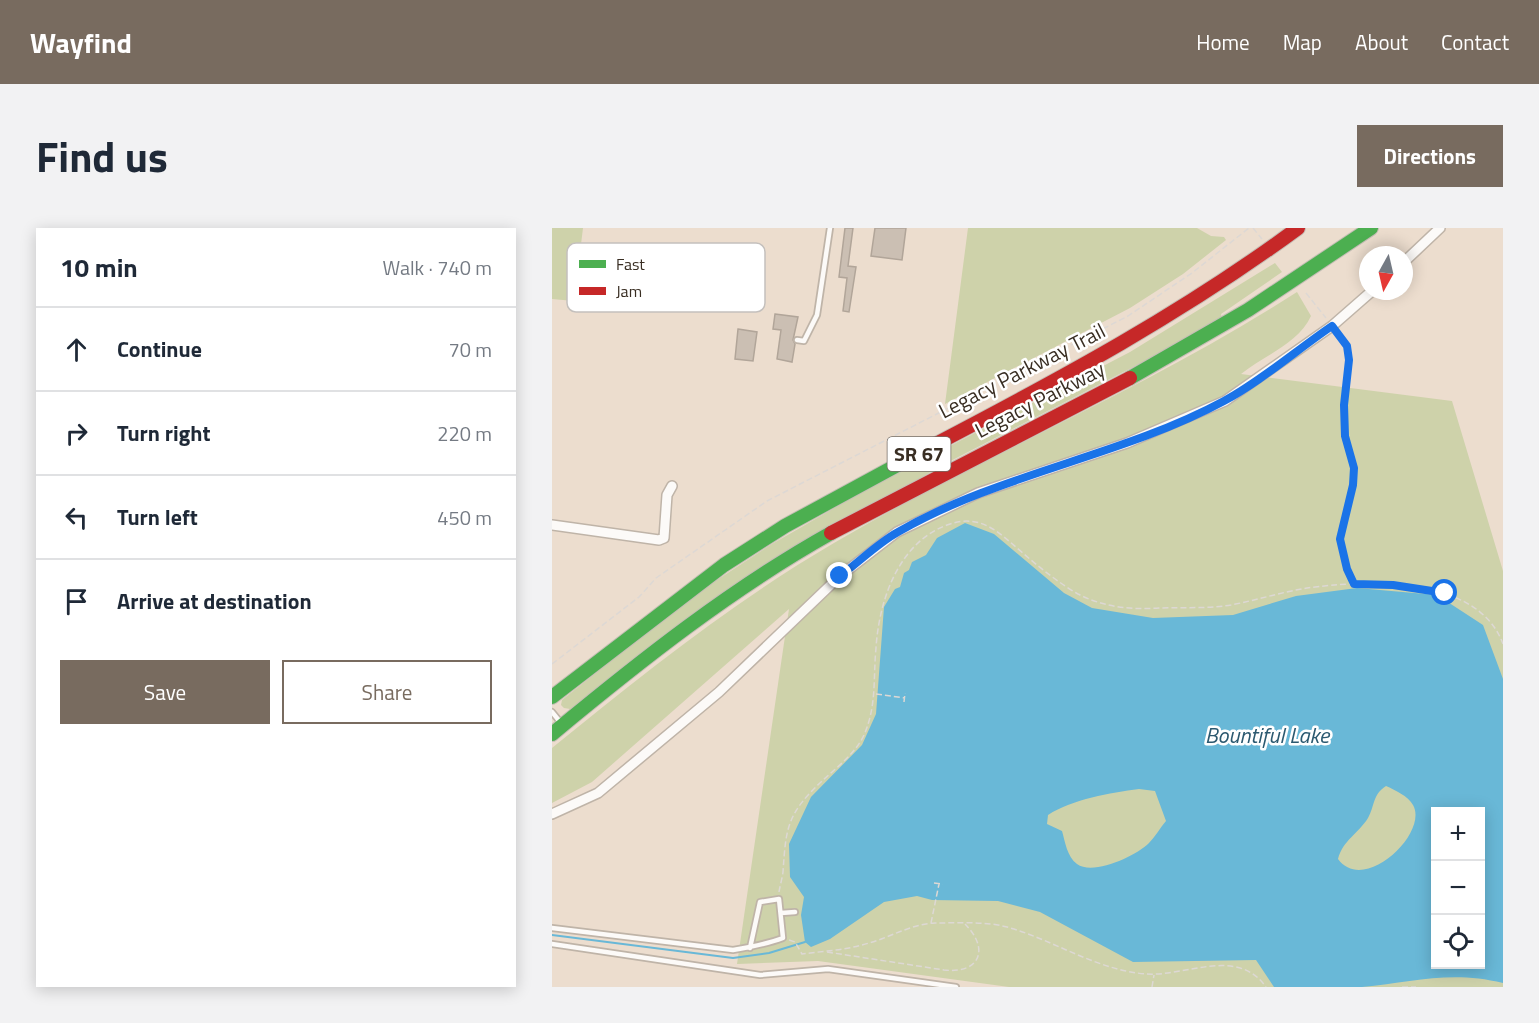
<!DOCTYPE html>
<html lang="en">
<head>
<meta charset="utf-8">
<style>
	body { margin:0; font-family:"Titillium Web",sans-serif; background:#f2f2f3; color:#1f2937 }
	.controls { position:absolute; right:18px; bottom:18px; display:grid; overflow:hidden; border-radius:0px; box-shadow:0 3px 15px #0003 }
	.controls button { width:54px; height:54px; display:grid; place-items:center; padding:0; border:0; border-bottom:2px solid #e0e1e3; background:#fff; color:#1f2937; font:30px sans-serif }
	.compass { position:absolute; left:807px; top:18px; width:54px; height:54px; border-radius:50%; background:#fff; box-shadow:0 3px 15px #0003; rotate:188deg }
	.stop { position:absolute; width:18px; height:18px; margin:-14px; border:4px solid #1a73e8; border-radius:50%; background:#fff }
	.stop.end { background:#1a73e8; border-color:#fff; box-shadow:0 2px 6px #0008 }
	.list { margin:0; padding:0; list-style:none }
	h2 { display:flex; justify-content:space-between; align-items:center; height:78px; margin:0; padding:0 24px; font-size:26px }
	h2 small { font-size:20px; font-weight:400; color:#747a83 }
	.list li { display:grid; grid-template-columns:39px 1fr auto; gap:18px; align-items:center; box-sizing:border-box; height:84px; padding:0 24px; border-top:2px solid #e0e1e3 }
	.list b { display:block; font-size:22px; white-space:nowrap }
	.list em { font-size:20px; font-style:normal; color:#747a83 }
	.actions { display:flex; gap:12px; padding:18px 24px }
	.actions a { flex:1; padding:14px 0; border:2px solid #786b5f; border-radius:0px; text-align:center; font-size:21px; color:#786b5f }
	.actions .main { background:#786b5f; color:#fff }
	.icon { flex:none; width:33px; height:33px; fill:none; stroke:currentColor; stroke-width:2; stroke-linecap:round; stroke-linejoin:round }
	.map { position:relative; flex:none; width:951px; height:759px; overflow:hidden; border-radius:0px }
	header { display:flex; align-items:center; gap:36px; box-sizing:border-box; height:84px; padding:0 30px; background:#786b5f; color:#fff }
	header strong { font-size:28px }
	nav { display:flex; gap:33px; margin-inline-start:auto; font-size:21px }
	.intro { display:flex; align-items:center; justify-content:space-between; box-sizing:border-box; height:144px; padding:0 36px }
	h1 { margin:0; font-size:42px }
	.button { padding:15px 27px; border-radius:0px; background:#786b5f; color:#fff; font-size:21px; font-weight:700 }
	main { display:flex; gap:36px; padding:0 36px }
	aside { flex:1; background:#fff; border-radius:0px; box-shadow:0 3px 15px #0003 }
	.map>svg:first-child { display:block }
	.green { fill:#ced2aa; fill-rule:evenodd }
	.water { fill:#69b8d7; fill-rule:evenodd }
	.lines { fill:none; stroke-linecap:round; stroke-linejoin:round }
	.stream { stroke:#69b8d7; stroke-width:2 }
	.building { fill:#cbbfb3; stroke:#b1a599; stroke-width:1.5 }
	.lane-casing { stroke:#bfb4a8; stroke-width:8 }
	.street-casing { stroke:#bfb4a8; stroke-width:12 }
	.fast-casing { stroke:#c5beb6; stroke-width:16 }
	.jam-casing { stroke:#c5beb6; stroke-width:16 }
	.path { stroke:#ddd8d4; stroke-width:1.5; stroke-dasharray:6 3; stroke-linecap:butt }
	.lane { stroke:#fcfaf8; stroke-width:4.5 }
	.street { stroke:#fcfaf8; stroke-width:9 }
	.fast { stroke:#4caf50; stroke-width:14 }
	.jam { stroke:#c62828; stroke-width:14 }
	.route { stroke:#1a73e8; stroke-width:8 }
	.labels { text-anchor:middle; stroke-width:5; stroke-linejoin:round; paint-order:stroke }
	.shield { fill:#fff; stroke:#746d65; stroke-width:1.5 }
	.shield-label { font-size:20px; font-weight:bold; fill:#392e23 }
	.street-label { font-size:21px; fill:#392e23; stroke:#fff }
	.water-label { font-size:22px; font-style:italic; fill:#2b5970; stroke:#fff }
	.key { fill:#fff; stroke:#c4c0bd; stroke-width:1.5 }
	.key-label { font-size:16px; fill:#392e23 }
</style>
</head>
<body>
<header>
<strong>Wayfind</strong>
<nav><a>Home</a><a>Map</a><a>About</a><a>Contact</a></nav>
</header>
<div class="intro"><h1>Find us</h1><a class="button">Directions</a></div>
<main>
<aside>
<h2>10 min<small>Walk · 740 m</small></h2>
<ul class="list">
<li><svg class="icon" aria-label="ahead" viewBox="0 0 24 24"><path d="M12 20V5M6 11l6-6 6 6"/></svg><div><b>Continue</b></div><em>70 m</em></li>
<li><svg class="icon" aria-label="right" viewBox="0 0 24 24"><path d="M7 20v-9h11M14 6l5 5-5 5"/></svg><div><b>Turn right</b></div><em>220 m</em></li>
<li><svg class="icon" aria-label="left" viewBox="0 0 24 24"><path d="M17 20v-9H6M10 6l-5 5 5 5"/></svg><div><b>Turn left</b></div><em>450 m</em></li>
<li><svg class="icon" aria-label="arrive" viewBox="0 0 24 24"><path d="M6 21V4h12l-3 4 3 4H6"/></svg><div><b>Arrive at destination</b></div></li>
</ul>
<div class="actions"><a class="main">Save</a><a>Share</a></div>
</aside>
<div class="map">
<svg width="951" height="759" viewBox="0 0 951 759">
	<rect width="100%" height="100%" fill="#ecddce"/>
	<!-- green -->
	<path class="green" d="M0,0H31L22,73L0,71Z
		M416,0H645L659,8L672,9L674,12L631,46L578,80L393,176Z
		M723,35L730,44L669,86L670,90L620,119L383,241L18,481L12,480L9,477L10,472L139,369L220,316L312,263L578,124Z
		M745,64L759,88C746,116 711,128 689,146L900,173L951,343V759H457L266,733L185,736L237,381L40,554L0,575V520C91,446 181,374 282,315C433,226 597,160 745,64ZM884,584H928V736H884Z"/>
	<!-- water -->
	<path class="water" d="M413,295L442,306L512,365L540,380L601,390L681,387L744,368L805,360L885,367L931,397L951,451V755C900,742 860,754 810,759C781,759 751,759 722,759L704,732L581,734L488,684L446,673L380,672L365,668L332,674L278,711L259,719L253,714L249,687L252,669L238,649L237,616L259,569L310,517L324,486L332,379L343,361L348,359L352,345L357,342L360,334L374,327L385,310ZM834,558C843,562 856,568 861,577C877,605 812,667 786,631C791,612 806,606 816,590C823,578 820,567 834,558ZM587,561L603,563L614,593C608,600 603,609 597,615C584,628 541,648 525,636C515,629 513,613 510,603L495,596L496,587C521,571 558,565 587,561ZM884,584H928V736H884Z"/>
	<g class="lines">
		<!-- stream -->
		<path class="stream" d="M0,707L181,730L217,725L253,714"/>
	</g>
	<!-- building -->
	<path class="building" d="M293,0H301L296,38L304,39L297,84L291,83L295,50L287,49Z
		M323,0H354L350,32L319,28Z
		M223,86L246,89L241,112L243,116L240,134L225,131L229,102L221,101Z
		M186,101L205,104L201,133L183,131Z"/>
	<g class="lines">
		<!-- lane casing -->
		<g class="lane-casing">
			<path id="lane" d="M245,112L252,113L265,87L278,0
				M0,484L9,495
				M229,685L243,684
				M0,700L181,722C199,719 215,716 231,710L227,671L208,674L198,720
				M0,716L208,747L276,741L404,759"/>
		</g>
		<!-- street casing -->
		<g class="street-casing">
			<path id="street" d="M852,34L888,0
				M0,297L107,312L112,310L115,267L120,258
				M0,586L46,565L167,464L288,348L345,304L426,265L575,215L673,173L780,98L820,63"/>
		</g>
		<!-- fast casing -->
		<g class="fast-casing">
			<path id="fast" d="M578,150L696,82L819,0
				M0,469L172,337L233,298L384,216
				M0,506C88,433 179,361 279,305"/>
		</g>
		<!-- jam casing -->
		<g class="jam-casing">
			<path id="jam" d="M384,216C510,150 631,85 746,0
				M279,305L578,150"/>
		</g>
		<!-- path -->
		<path class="path" d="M701,0L710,11
			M754,65L774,90
			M786,106L795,118L797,132L792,177L793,208L802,240L801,257L788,311L795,341L802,356
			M0,436L87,369L104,350L215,273L576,88L640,45L697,0
			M324,466L353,470
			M352,474L353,465
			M382,655L391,656
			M227,664C228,658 230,651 231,644C234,599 235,586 270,553C285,539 303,526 312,507C325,477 321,451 324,420C327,373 346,315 395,297C430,284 448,306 472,326C488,340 507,355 526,366C551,379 579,382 607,380C631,379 655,381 679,377C705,372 730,364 755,360C814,352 926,347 951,416
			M379,695L387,656
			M237,712L243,714L250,726C272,723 295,722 317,715C339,709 359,696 383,695C406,695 432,693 455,699C502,712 544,742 594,746C633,749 685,718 714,759
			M275,724L392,742C428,746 438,721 413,696
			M600,759L602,747
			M850,759H864"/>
		<!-- lane -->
		<use href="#lane" class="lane"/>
		<!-- street -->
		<use href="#street" class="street"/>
		<!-- fast -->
		<use href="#fast" class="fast"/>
		<!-- jam -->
		<use href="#jam" class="jam"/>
	</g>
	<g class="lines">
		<!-- route -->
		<path class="route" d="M288,348C307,334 326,315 346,304C448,245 568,229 672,173C708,154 746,121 780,98L795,118L797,132L792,177L793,208L802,240L801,257L788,311L795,341L802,356L841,357L893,365"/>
	</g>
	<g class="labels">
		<!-- shield labels -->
		<rect class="shield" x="335.5" y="209" width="63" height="34" rx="4.5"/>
		<g class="shield-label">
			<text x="367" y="233">SR 67</text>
		</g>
		<!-- street labels -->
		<g class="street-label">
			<text transform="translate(470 143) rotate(-27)" y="7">Legacy Parkway Trail</text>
			<text transform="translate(488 172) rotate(-27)" y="7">Legacy Parkway</text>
		</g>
		<!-- water labels -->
		<g class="water-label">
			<text x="715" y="515">Bountiful Lake</text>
		</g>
	</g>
	<!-- legend -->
	<rect x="15" y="15" width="198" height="69" rx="9" class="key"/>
	<rect x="27" y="32" width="27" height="8" fill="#4caf50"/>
	<rect x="27" y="59" width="27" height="8" fill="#c62828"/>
	<g class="key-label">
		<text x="64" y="42">Fast</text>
		<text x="64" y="69">Jam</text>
	</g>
</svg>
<div class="controls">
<button>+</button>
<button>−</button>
<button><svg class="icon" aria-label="locate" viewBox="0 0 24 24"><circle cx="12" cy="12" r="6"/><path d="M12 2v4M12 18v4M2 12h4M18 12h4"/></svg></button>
</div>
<svg class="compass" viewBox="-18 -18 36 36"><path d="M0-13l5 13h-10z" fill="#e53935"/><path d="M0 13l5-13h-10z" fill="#747a83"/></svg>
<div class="stop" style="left:893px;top:365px"></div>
<div class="stop end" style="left:288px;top:348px"></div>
</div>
</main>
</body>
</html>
